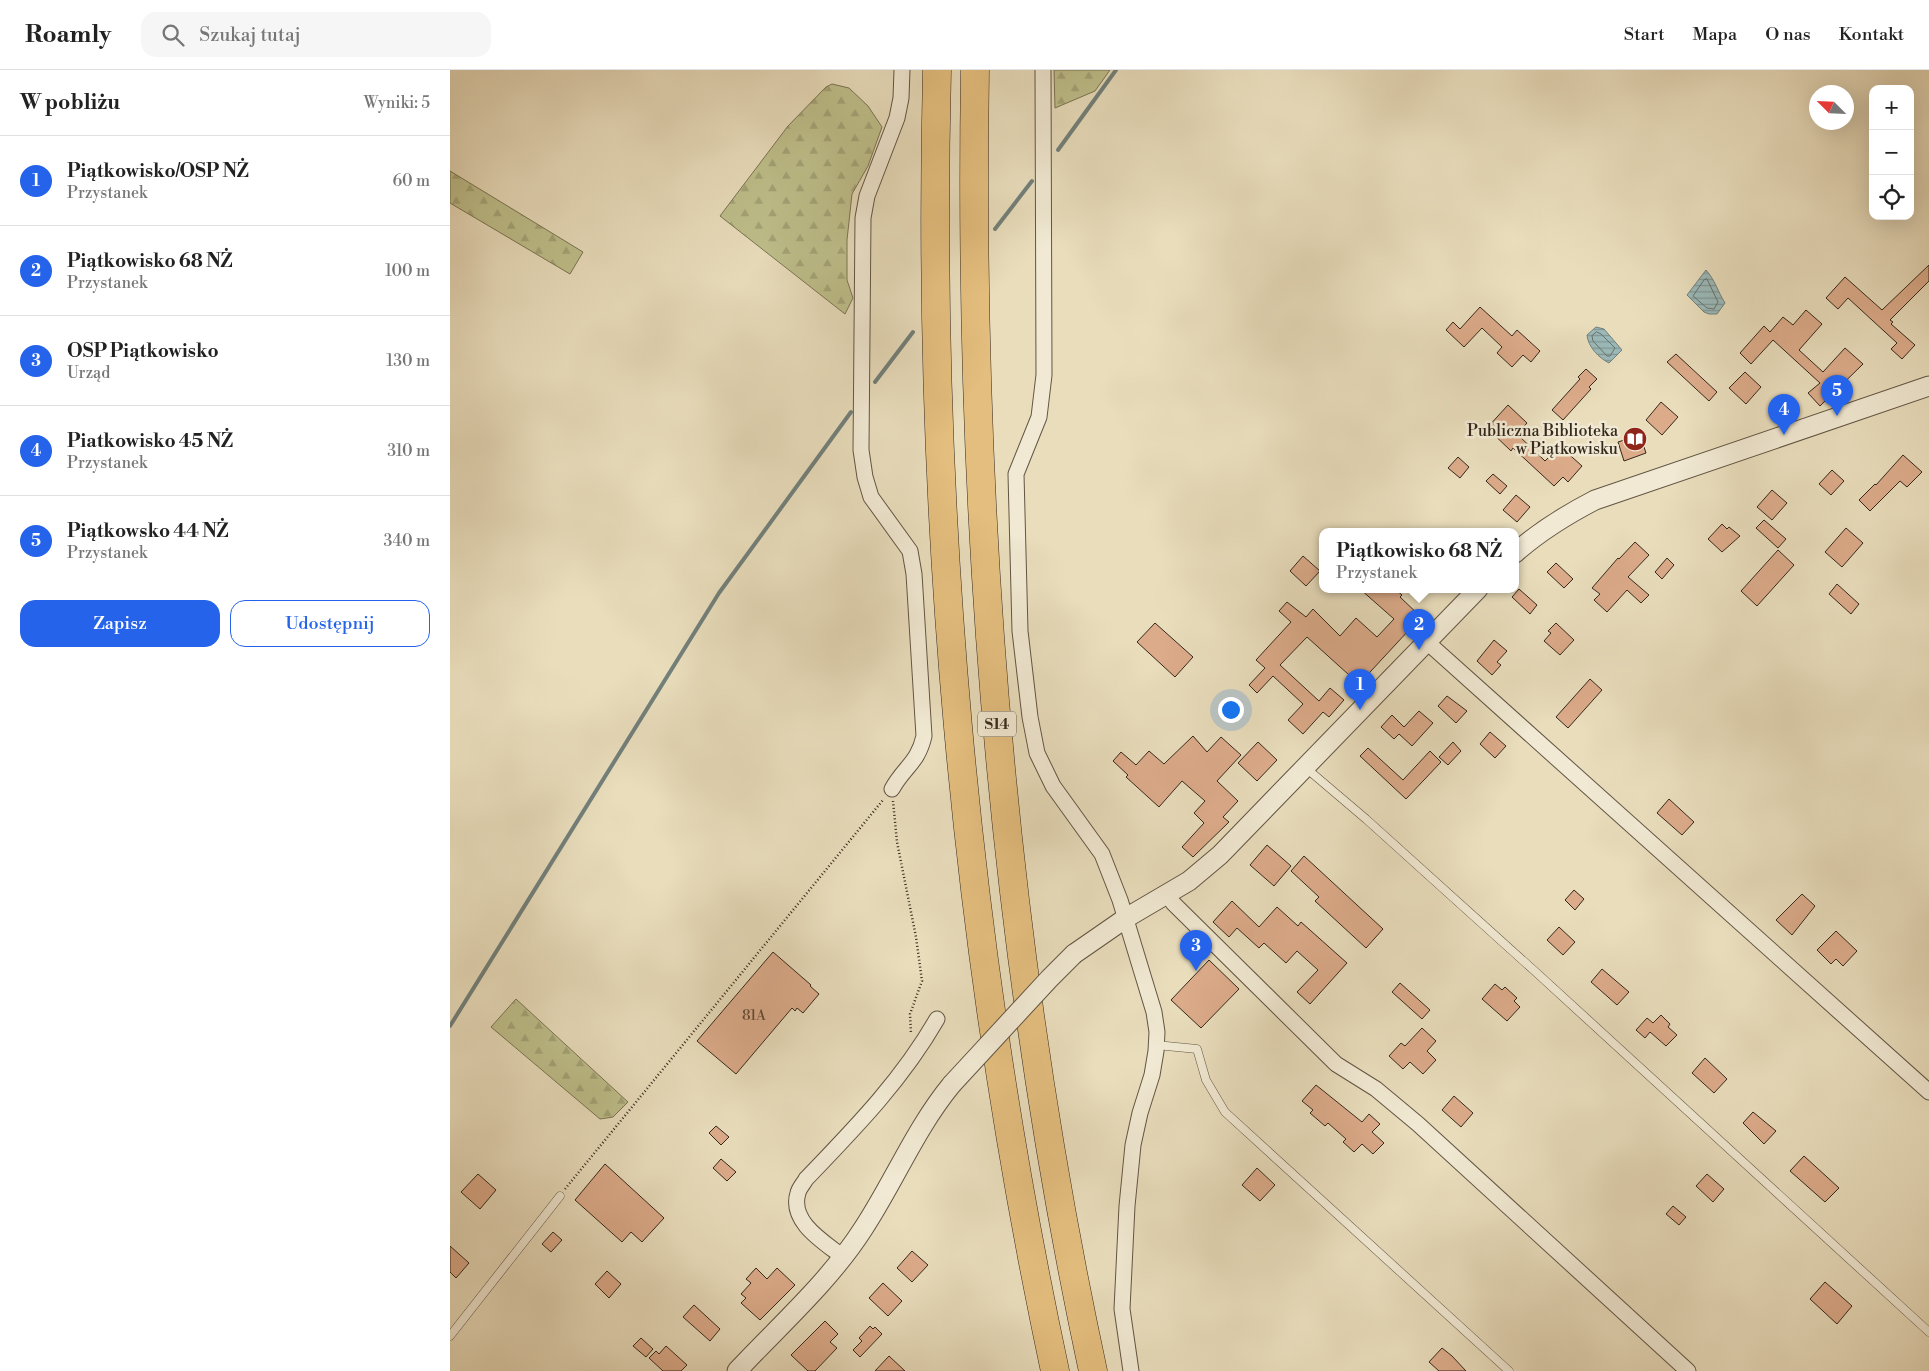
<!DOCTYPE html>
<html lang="pl">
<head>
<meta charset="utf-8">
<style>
	body { margin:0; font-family:"Libre Bodoni",serif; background:#f6f6f6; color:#222 }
	.controls { position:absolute; right:15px; top:15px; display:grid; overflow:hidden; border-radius:10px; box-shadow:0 5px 20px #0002 }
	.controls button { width:45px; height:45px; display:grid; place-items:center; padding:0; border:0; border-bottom:1px solid #e0e0e0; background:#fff; color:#222; font:25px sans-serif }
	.compass { position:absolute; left:1359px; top:15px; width:45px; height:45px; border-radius:50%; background:#fff; box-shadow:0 5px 20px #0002; rotate:294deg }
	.you { position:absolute; left:780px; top:639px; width:18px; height:18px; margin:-12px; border:4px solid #fff; border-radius:50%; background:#1a73e8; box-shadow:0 0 0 8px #1a73e833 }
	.badge { display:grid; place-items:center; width:32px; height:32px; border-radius:50%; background:#2563eb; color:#fff; font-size:16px; font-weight:700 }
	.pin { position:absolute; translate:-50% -41px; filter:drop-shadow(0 1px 2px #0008) }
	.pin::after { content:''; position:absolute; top:26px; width:18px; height:15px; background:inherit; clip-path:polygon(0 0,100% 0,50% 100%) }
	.popup { position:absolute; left:869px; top:458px; width:200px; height:65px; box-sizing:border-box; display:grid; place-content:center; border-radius:10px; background:#fff; filter:drop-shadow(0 1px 4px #0005); font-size:16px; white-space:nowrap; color:#767676 }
	.popup b { font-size:19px; color:#222 }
	.popup::after { content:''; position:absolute; left:50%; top:100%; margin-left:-10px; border:10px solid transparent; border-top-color:#fff }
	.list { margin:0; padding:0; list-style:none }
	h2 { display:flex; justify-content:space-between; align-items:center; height:65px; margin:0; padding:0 20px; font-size:21px }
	h2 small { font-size:16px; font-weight:400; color:#767676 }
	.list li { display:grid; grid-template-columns:32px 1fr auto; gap:15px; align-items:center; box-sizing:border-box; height:90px; padding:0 20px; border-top:1px solid #e0e0e0 }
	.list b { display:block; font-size:19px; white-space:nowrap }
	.list p { margin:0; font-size:16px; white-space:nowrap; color:#767676 }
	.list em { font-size:16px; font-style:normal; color:#767676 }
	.actions { display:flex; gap:10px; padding:15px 20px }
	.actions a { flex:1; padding:11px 0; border:1px solid #2563eb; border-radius:15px; text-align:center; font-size:18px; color:#2563eb }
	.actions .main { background:#2563eb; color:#fff }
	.icon { flex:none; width:28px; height:28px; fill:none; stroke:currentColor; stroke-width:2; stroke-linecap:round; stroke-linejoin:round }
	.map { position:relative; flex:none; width:1479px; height:1301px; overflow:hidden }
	header { display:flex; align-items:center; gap:30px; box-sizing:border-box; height:70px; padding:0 25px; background:#fff; border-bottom:1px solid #e0e0e0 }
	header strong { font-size:24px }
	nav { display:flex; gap:28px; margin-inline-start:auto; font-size:18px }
	.search { width:350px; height:45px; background:#f6f6f6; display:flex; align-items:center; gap:12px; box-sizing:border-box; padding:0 18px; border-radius:15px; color:#767676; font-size:19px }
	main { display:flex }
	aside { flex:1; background:#fff }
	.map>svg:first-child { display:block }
	.forest { fill:url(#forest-firs); stroke:#7a7454 }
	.water { fill:url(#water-rules); stroke:#72807b }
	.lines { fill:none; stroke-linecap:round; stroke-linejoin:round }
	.shore { stroke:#68716b; stroke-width:1 }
	.stream { stroke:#72807b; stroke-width:4 }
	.building { fill:#dcab8a; stroke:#35281c }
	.service-casing { stroke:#625544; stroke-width:9 }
	.minor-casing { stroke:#625544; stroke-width:17 }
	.tertiary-casing { stroke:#625544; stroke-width:21 }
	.motorway-casing { stroke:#35281c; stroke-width:29 }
	.path { stroke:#35281c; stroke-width:2.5; stroke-dasharray:1 2.5; stroke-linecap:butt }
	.service { stroke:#f1e9d3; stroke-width:8 }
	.minor { stroke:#f1e9d3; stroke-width:15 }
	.tertiary { stroke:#f1e9d3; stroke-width:19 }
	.motorway { stroke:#e4be7e; stroke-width:28 }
	.tertiary-bridge-casing { stroke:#625544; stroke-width:21; stroke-linecap:butt }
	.tertiary-bridge { stroke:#f1e9d3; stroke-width:19 }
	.labels { text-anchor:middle; stroke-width:5; stroke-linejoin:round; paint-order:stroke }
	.number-label { font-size:14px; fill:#5f4938 }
	.shield { fill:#f1e9d3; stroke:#6d6253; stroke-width:1 }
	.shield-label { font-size:15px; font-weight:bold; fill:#35281c }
	.poi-label { font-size:16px; fill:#35281c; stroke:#f1e9d3; text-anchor:end }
</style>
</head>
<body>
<header>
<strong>Roamly</strong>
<div class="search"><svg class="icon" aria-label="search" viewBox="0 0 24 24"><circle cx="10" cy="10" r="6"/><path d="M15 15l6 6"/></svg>Szukaj tutaj</div>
<nav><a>Start</a><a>Mapa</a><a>O nas</a><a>Kontakt</a></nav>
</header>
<main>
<aside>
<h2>W pobliżu<small>Wyniki: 5</small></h2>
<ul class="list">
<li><span class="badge">1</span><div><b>Piątkowisko/OSP NŻ</b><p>Przystanek</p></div><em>60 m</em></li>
<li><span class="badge">2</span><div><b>Piątkowisko 68 NŻ</b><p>Przystanek</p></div><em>100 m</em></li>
<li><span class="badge">3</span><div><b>OSP Piątkowisko</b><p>Urząd</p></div><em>130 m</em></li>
<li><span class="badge">4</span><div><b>Piatkowisko 45 NŻ</b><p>Przystanek</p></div><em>310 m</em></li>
<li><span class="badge">5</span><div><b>Piątkowsko 44 NŻ</b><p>Przystanek</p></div><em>340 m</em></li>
</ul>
<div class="actions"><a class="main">Zapisz</a><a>Udostępnij</a></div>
</aside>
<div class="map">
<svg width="1479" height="1301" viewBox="0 0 1479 1301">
	<defs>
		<pattern id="forest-firs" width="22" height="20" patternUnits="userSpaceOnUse" patternTransform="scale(1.25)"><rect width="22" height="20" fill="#bebf8b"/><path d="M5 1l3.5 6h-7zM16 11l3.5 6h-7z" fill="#a4a477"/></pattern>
		<pattern id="water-rules" width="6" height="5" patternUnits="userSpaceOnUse" patternTransform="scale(1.25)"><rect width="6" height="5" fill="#9bbaba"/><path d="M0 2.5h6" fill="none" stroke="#7f9796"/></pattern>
	</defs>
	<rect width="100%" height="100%" fill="#e9ddbc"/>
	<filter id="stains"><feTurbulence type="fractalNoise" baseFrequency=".004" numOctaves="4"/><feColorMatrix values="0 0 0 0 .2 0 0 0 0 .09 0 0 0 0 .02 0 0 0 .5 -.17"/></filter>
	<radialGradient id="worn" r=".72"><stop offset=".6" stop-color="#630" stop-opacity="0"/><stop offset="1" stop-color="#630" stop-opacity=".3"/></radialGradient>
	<!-- forest -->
	<path class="forest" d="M604,0H660L645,21L605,38Z
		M382,14L399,18L418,36L432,57L418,96L402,124L397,170V210L403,228L395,244L270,146L338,56L376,17Z
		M0,101L133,182L120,204L0,133Z
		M66,929L178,1032L163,1047L150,1049L41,957Z"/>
	<!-- water -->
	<path class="water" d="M1256,200C1265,210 1268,222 1275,233L1267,244H1259L1254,242L1237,225Z
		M1146,257L1154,259L1172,280L1159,293C1149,288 1138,277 1137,265Z"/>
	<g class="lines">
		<!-- shore -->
		<path class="shore" d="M1257,209L1268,232L1264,239L1257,238L1243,226L1254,210Z
			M1147,262L1151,264L1165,278L1160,286H1157L1143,271L1142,266Z"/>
		<!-- stream -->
		<path class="stream" d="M608,80L666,0
			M545,159L582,111
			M425,312L463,262
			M0,956L269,523L401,342"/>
	</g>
	<!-- building -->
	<path class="building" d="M1479,195V211L1440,250L1443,252L1441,254L1465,275L1452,289L1441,279L1447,273L1398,228L1388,239L1376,228L1395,207L1432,240Z
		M1030,237L1062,266L1067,260L1090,281L1081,292L1073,285L1062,297L1047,283L1052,277L1032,258L1014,277L996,260L1003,252L1010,259Z
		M1356,240L1372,254L1349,280L1373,302L1395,278L1413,294L1370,336L1358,323L1370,313L1323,270L1301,294L1290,283L1314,256L1320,262L1333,247L1343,255Z
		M1226,284L1267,322L1259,331L1217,292Z
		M1136,299L1147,309L1139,317L1141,319L1113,350L1102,340L1130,309L1128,307Z
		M1295,302L1311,317L1296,334L1279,318Z
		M1211,332L1228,347L1212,365L1196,350Z
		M1058,335L1077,353L1067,364L1095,391L1103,383L1106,386L1112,378L1132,396L1118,412L1113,407L1104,416L1063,378L1061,381L1037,358Z
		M1190,365L1196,383L1174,391L1168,372Z
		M1453,385L1472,402L1457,417L1450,411L1420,441L1409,430L1425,414L1426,415Z
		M1008,387L1019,397L1010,408L998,398Z
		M1382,400L1394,411L1381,425L1369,414Z
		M1043,404L1057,416L1050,424L1036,411Z
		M1322,420L1337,433L1322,450L1307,437Z
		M1066,425L1080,437L1067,452L1053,440Z
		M1314,450L1336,469L1328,478L1306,458Z
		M1272,454L1277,459L1279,457L1290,466L1272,482L1258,469Z
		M1396,458L1413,473L1392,497L1375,482Z
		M1185,472L1199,485L1178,507L1199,525L1191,533L1177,520L1157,542L1144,530L1150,524L1142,518L1168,488L1169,489Z
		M1328,480L1344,495L1307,536L1291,521Z
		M853,486L870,501L856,516L840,501Z
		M1217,488L1224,495L1212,509L1205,502Z
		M1106,493L1123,509L1114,518L1097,502Z
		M1387,514L1409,534L1401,544L1379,524Z
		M910,519H945L952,525L950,527L971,547L909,614L857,567L830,595L869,631L880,618L894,630L879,647L873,642L853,664L838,650L853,634L823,606L807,623L799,615L815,598L806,590L841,552L829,541L837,532L856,547L863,539L890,566L906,548L927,567L944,549Z
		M1069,519L1087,535L1080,544L1062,527Z
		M705,553L743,587L725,607L687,572Z
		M1106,553L1124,570L1110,585L1094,571L1101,563L1098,561Z
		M1044,570L1057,581L1047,592L1051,595L1042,605L1027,591Z
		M1140,609L1152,620L1118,658L1106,647Z
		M997,626L1017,641L1006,653L988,636Z
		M969,641L983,653L962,676L949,664L944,669L931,657L942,645L954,657Z
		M1040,662L1056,676L1045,688L1030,674Z
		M743,666L757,682L771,667L791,685L767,711L788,731L773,747L779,752L743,787L732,777L754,753L744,743L755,731L732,711L709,737L676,707L678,705L663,691L671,682L686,695L699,681L714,694Z
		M808,672L827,690L807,711L788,693Z
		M1003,672L1011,681L998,695L989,687Z
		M918,678L953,710L980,681L991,692L956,729L910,686Z
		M1219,729L1244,752L1232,765L1207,743Z
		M817,775L841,796L824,816L800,795Z
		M854,786L933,859L916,878L865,831L869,827L841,801Z
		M1124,820L1134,829L1125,840L1115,830Z
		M1352,824L1365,836L1342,865L1326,850Z
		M782,831L809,857L827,837L848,856L851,852L897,893L860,934L847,922L868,900L847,881L836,893L814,873L809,878L787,858L779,867L763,852Z
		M1109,857L1125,872L1113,885L1097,870Z
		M1386,861L1407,881L1393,896L1386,889L1381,894L1367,880Z
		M323,882L361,915L360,916L369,924L353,943L347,938L345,941L342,938L286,1004L247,971Z
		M759,890L789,919L751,958L721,930Z
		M1152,899L1179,922L1167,935L1141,912Z
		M950,913L980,940L972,949L942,922Z
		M1045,914L1052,920L1055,917L1067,928L1064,931L1070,937L1057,951L1032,929Z
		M1211,945L1220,954L1218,957L1227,965L1216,976L1200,962L1195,968L1186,960L1197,948L1203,953Z
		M972,958L986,971L977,981L986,990L973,1004L960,992L953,999L939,986L951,973L955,976Z
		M1255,988L1277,1009L1264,1023L1242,1003Z
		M866,1015L912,1052L919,1044L930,1054L922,1062L934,1073L923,1084L912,1074L904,1082L893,1072L896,1069L878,1053L875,1056L860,1043L863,1040L852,1031Z
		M1004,1026L1023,1043L1011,1057L992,1040Z
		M1303,1042L1326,1061L1314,1074L1293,1053Z
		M266,1056L279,1067L271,1075L259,1063Z
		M1354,1086L1389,1118L1375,1132L1340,1101Z
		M271,1089L286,1102L277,1111L263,1098Z
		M155,1094L214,1148L192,1172L181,1162L172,1172L125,1130Z
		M807,1098L825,1115L810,1131L792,1115Z
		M28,1104L46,1120L30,1139L11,1122Z
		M1257,1104L1274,1119L1263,1132L1246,1116Z
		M1223,1136L1236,1147L1229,1155L1216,1144Z
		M103,1162L112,1170L101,1182L92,1174Z
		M0,1176L19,1193L6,1208L0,1202Z
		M462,1181L478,1195L462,1212L447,1198Z
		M306,1198L317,1209L327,1198L345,1215L310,1250L291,1233L296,1228L291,1224L301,1213L296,1209Z
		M157,1201L171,1214L159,1228L145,1214Z
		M1375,1212L1402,1236L1387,1254L1360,1229Z
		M433,1213L452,1231L438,1246L419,1228Z
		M244,1235L270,1259L260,1271L233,1247Z
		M375,1251L388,1264L380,1272L387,1278L365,1301H358L341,1285Z
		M420,1256L423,1259L425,1257L432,1264L410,1287L403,1280L412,1271L409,1268Z
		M191,1268L203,1279L196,1287L183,1276Z
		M216,1276L237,1295L231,1301H213L199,1288L206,1281L209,1284Z
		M992,1278L1002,1286L1016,1301H989L979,1292Z
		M439,1286L455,1301H425Z"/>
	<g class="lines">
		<!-- service casing -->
		<g class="service-casing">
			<path id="service" d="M856,698L916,749L1089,905L1479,1262
				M706,975L747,979L756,1010L775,1042L1059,1301
				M0,1266L110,1126"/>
		</g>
		<!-- minor casing -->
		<g class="minor-casing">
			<path id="minor" d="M593,0L594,305L589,347L566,404L570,561L580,647L587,683L603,716L652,784L670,830L704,942L707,962L706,981L702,1005L690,1043L683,1075L677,1136L672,1239L681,1301
				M977,572L1479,1022
				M442,719C454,697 468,693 474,666L464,504L460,481L421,427L415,407L411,380L413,148L417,126L447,48L451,28L452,0
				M723,833L886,994L926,1019L968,1054L1238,1301
				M393,1187C374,1172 339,1152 348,1123C349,1118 354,1113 356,1109C405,1058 452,1010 487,949"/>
		</g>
		<!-- tertiary casing -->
		<g class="tertiary-casing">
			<path id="tertiary" d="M1065,483C1090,461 1116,445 1145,430L1479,316
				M624,884L676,848L739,811L770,785L1028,519
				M287,1301C330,1255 379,1212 413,1159C444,1112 465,1059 502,1014"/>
		</g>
		<!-- motorway casing -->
		<g class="motorway-casing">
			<path id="motorway" d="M487,0C476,435 514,875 605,1301
				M525,0C518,436 551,874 643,1301"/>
		</g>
		<!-- path -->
		<path class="path" d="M443,731L447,772L466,867L472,911L460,944L461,964
			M115,1119L433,730"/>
		<!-- service -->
		<use href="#service" class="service"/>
		<!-- minor -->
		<use href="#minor" class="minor"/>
		<!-- tertiary -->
		<use href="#tertiary" class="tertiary"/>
		<!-- motorway -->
		<use href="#motorway" class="motorway"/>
		<!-- tertiary-bridge casing -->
		<g class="tertiary-bridge-casing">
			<path id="tertiary-bridge" d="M502,1014L599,909L624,884"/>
		</g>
		<!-- tertiary-bridge -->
		<use href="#tertiary-bridge" class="tertiary-bridge"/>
	</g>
	<!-- icons -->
	<defs>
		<g id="library-disc" transform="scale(1.25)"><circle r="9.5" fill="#8f2418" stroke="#f1e9d3"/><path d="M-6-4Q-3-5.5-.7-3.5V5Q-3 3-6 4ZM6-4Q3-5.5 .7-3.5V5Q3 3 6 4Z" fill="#fff"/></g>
	</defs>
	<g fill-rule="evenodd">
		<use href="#library-disc" x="1185" y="369"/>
	</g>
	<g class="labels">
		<!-- number labels -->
		<g class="number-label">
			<text x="304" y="950">81A</text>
		</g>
		<!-- shield labels -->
		<rect class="shield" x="528" y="641.5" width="38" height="25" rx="4"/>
		<g class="shield-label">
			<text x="547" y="659">S14</text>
		</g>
		<!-- poi labels -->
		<g class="poi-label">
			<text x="1168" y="366">Publiczna Biblioteka<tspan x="1168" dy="18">w Piątkowisku</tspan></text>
		</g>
	</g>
	<rect width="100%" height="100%" filter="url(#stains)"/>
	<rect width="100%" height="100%" fill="url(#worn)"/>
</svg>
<div class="controls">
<button>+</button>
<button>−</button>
<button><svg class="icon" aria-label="locate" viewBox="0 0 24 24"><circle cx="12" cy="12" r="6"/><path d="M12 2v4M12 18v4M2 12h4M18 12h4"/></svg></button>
</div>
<svg class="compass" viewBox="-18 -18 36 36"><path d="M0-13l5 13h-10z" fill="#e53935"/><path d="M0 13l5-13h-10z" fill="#767676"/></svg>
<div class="you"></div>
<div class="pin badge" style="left:910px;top:640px">1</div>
<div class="pin badge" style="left:969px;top:580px">2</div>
<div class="popup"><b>Piątkowisko 68 NŻ</b>Przystanek</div>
<div class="pin badge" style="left:746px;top:901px">3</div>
<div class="pin badge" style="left:1334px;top:365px">4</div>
<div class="pin badge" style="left:1387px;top:346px">5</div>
</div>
</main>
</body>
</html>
